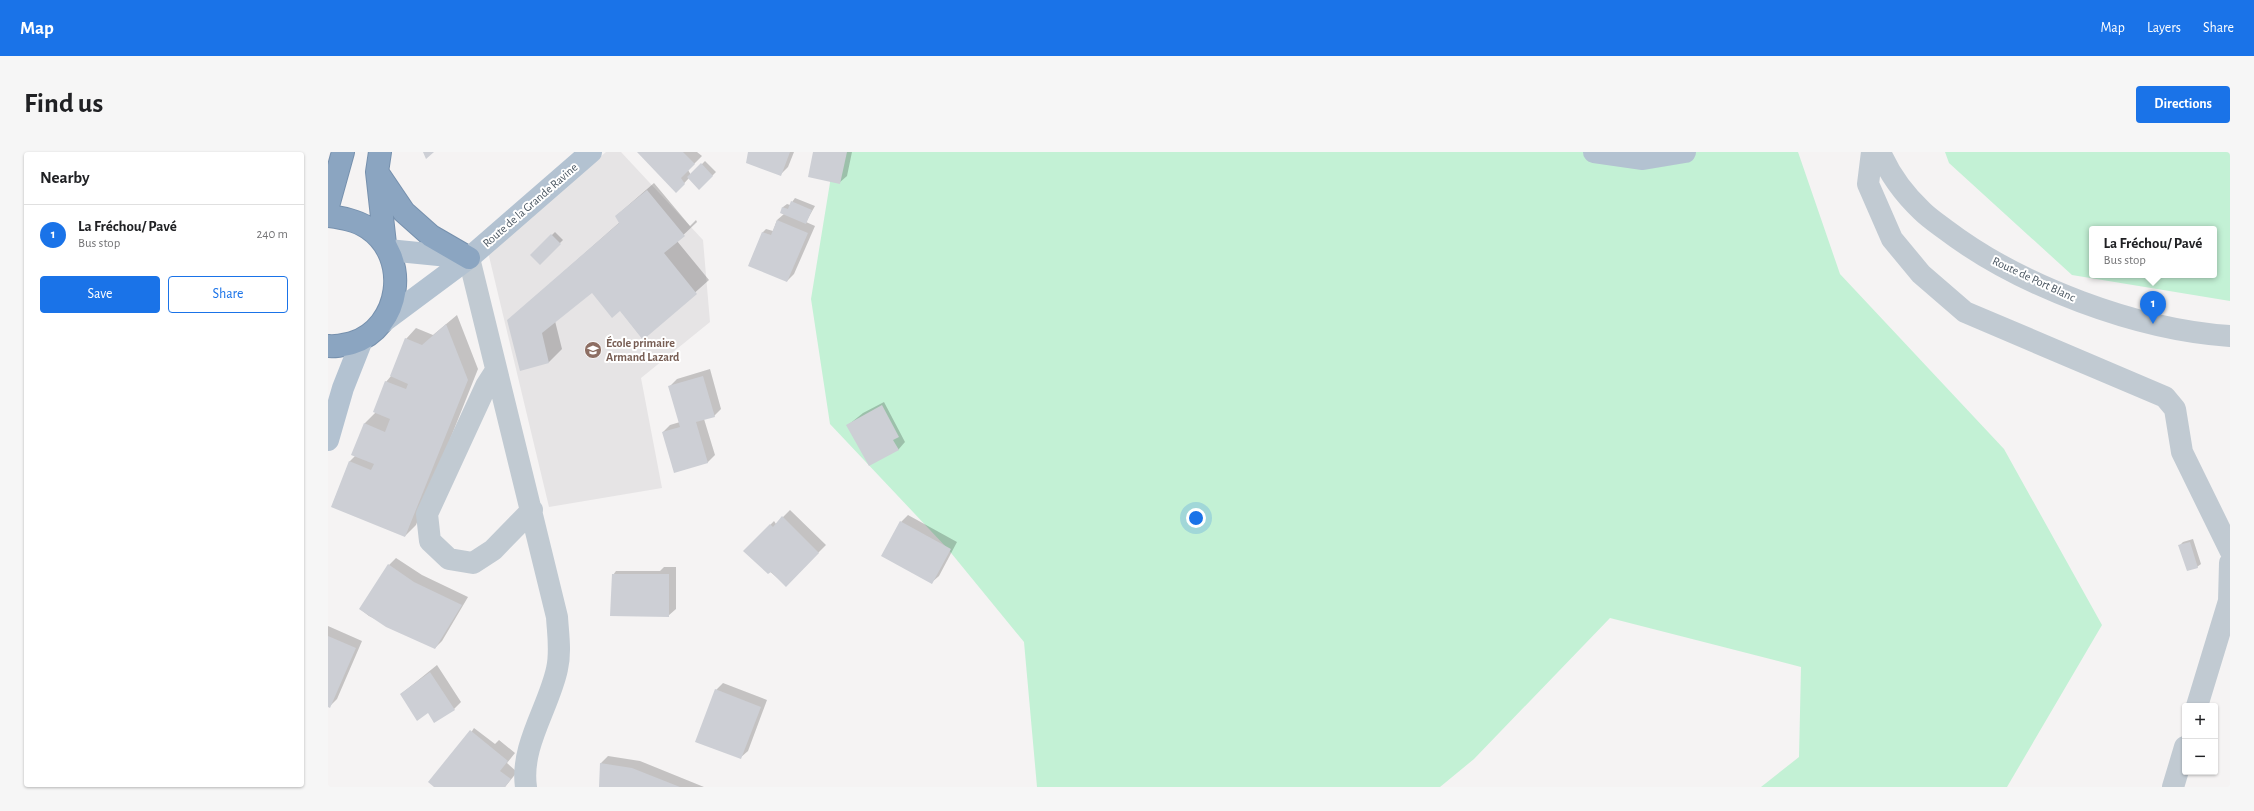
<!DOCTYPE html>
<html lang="en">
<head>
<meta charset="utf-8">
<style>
	body { margin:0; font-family:"Alegreya Sans",sans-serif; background:#f6f6f6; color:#202124 }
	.controls { position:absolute; right:12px; bottom:12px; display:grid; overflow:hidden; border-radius:4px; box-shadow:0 1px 3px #0004 }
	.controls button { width:36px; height:36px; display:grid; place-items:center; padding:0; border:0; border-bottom:1px solid #e0e0e0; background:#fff; color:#202124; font:20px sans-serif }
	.you { position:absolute; left:868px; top:366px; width:14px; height:14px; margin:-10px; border:3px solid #fff; border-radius:50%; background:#1a73e8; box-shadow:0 0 0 6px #1a73e833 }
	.badge { display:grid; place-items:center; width:26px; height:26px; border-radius:50%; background:#1a73e8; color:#fff; font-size:13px; font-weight:700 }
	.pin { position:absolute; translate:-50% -33px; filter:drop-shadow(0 1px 2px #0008) }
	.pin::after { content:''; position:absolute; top:21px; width:14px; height:12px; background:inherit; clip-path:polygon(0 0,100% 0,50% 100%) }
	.popup { position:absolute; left:1761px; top:74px; width:128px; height:52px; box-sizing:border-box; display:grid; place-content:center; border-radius:4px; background:#fff; filter:drop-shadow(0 1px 3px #0005); font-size:13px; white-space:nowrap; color:#757577 }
	.popup b { font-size:15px; color:#202124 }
	.popup::after { content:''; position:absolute; left:50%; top:100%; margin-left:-8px; border:8px solid transparent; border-top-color:#fff }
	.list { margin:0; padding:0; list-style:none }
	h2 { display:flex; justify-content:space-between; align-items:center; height:52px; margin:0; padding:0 16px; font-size:17px }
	h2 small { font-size:13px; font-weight:400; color:#757577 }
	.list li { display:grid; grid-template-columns:26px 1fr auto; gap:12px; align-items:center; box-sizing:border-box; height:60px; padding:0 16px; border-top:1px solid #e0e0e0 }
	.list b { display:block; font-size:15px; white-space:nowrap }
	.list p { margin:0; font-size:13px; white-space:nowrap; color:#757577 }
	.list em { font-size:13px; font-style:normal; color:#757577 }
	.actions { display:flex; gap:8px; padding:12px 16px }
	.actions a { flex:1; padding:9px 0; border:1px solid #1a73e8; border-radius:4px; text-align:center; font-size:14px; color:#1a73e8 }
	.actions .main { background:#1a73e8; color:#fff }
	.map { position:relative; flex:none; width:1902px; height:635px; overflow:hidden; border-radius:4px }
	header { display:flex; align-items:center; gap:24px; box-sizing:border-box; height:56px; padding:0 20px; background:#1a73e8; color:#fff }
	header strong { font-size:19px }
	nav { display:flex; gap:22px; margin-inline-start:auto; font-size:14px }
	.intro { display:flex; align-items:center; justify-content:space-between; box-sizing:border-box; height:96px; padding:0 24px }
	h1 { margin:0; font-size:28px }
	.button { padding:10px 18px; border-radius:4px; background:#1a73e8; color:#fff; font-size:14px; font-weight:700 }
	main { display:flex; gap:24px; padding:0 24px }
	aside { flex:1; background:#fff; border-radius:4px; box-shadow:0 1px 3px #0004 }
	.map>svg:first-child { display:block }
	.education { fill:#e6e4e5 }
	.green { fill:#c3f1d5; fill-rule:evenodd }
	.shadow { fill:#0003 }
	.building { fill:#cdcfd5 }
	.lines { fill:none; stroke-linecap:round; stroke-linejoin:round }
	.highway-casing { stroke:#7690ad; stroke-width:24 }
	.minor { stroke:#c1cad2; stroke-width:22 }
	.major { stroke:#b3c2d1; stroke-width:22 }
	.highway { stroke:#8ba5c1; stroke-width:22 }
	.labels { text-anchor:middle; stroke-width:4; stroke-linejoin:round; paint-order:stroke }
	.street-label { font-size:12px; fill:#4a5661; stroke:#fff }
	.education-label { font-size:12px; font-weight:bold; fill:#785e54; stroke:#fff; text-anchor:start }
</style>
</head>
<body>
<header>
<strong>Map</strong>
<nav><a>Map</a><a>Layers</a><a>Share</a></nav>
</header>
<div class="intro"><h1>Find us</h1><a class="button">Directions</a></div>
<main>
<aside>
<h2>Nearby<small></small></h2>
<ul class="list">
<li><span class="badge">1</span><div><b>La Fréchou/ Pavé</b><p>Bus stop</p></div><em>240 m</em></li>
</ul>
<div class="actions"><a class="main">Save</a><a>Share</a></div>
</aside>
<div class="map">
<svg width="1902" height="635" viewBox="0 0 1902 635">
	<rect width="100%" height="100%" fill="#f5f3f3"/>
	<!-- education -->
	<path class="education" d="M278,0H293L375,88L382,170L313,226L334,336L221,355L160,100Z"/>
	<!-- green -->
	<path class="green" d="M507,0H1470L1512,122L1676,297L1774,473L1679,635H1433L1471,605L1473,515L1282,466L1146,607L1112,635H709L696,490L619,396L502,272L483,147Z
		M1617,0H1902V149L1744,123L1621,11ZM1764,77H1886V123H1764Z"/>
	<!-- shadow -->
	<path class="shadow" d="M311,0H369L374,4L360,18L363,23L377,9L388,20L371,37L361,26L348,40Z
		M421,0H466L460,15L453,22Z
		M486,0H524L519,24L511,31Z
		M326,31L362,74L368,68L369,70L349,89L381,128L315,187L292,158L264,140L227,169L234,197L221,210L193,217L180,169L292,70L288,64Z
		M467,46L487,54L478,70L487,74L466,122L459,129L421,113L435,80L438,77L445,79L449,68L456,62L453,60L455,55L459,52L462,53Z
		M227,80L235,88L212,111L204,103Z
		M129,163L150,217L88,373L77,384L4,354L22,309L28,303L37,271L48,260L58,230L63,224L78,187L88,176L105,183Z
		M382,217L393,257L386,264L376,267L387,303L379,311L335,280L342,273L352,270L342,234L349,227Z
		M556,250L577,290L570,298L520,273L535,261Z
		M462,358L498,393L458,433L417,399L446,369L448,372Z
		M580,363L629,390L611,424L603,431L573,370Z
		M1865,387L1873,412L1869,415L1851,394L1855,390Z
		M68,406L94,423L140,445L114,489L107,496L41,464L32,457L61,413Z
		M336,415H348V457L340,464L285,423L288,419H332Z
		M0,474L34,489L9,547L2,554H0Z
		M109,513L133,550L126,557L100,560L73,542Z
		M395,531L439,548L420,599L412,606L388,538Z
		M146,576L167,592L171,588L187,601L179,611L189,620L177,635H108Z
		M280,604L312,609L376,635H272L273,611Z"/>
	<!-- building -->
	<path class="building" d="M95,0H106L98,7Z
		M309,0H355L367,12L353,26L357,32L348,41Z
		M420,0H462L453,24L418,11Z
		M485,0H519L512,32L480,25Z
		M373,11L385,24L371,38L359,25Z
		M319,38L357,84L336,101L369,142L315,188L292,159L284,166L264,141L214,181L221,211L192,219L179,168L291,71L287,64Z
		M463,49L484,58L478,72L452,61L454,55L460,57Z
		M449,68L480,81L459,130L420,114L434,80L443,83Z
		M223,82L233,92L212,113L202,103Z
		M118,172L140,228L77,385L3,355L21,309L43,318L46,312L23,303L36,271L57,280L62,267L45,260L57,229L78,237L80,232L62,224L77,186L94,193Z
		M375,224L387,265L368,270L380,311L346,321L334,280L352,275L340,234Z
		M554,253L571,285L565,288L571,298L541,314L518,273Z
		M454,364L491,401L458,435L443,420L440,422L415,399L442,372L445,375Z
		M572,369L623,397L604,432L553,404Z
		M1862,390L1870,416L1859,419L1850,393Z
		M60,412L86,430L134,453L107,497L58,475L31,457Z
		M284,422H341V465L282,464Z
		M0,484L28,496L2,556L0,555Z
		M102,520L127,558L106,571L100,561L89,569L72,542Z
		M387,537L433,555L413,607L367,590Z
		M142,578L180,609L172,619L183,627L177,635H106L100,630Z
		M272,611L304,616L352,635H271Z"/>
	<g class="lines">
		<!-- highway casing -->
		<g class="highway-casing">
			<path id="highway" d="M52,0L49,20L57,92
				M49,20L76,60L103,84L141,106
				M0,54L15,0
				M0,64C14,66 28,68 40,76C83,105 73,176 24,191C15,193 9,195 0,194"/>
		</g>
		<!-- minor -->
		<path class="minor" d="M1544,0L1540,32L1564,87L1593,122L1637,160L1837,245L1847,257L1854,300L1902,398
			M1552,0C1561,21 1577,43 1594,59C1601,66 1610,72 1618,78C1692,134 1809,178 1902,184
			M141,106L229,465C230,482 233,500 229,517C221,555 192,594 198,635
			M167,220L158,234L99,362L102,389L121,407L145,411L165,398L204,358
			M1869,554L1901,449L1902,411
			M1845,635L1857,595"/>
		<!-- major -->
		<path class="major" d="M1266,0L1315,7L1357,0
			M60,98L141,106
			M55,170L141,106L263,0
			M0,288L15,236L34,188"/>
		<!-- highway -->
		<use href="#highway" class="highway"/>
	</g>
	<!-- icons -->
	<defs>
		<g id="school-disc" transform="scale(0.9)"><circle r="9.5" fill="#8d6e63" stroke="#fff"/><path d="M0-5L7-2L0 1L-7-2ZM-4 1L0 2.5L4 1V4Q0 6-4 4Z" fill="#fff"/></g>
	</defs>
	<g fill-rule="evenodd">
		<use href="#school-disc" x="265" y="198"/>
	</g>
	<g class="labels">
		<!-- street labels -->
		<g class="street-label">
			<text transform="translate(202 53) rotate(-41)" y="4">Route de la Grande Ravine</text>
			<text transform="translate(1706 127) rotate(25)" y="4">Route de Port Blanc</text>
		</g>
		<!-- education labels -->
		<g class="education-label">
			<text x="278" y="195">École primaire<tspan x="278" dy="14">Armand Lazard</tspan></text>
		</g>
	</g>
</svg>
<div class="controls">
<button>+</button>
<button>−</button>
</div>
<div class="you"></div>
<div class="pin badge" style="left:1825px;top:172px">1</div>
<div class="popup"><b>La Fréchou/ Pavé</b>Bus stop</div>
</div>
</main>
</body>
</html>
